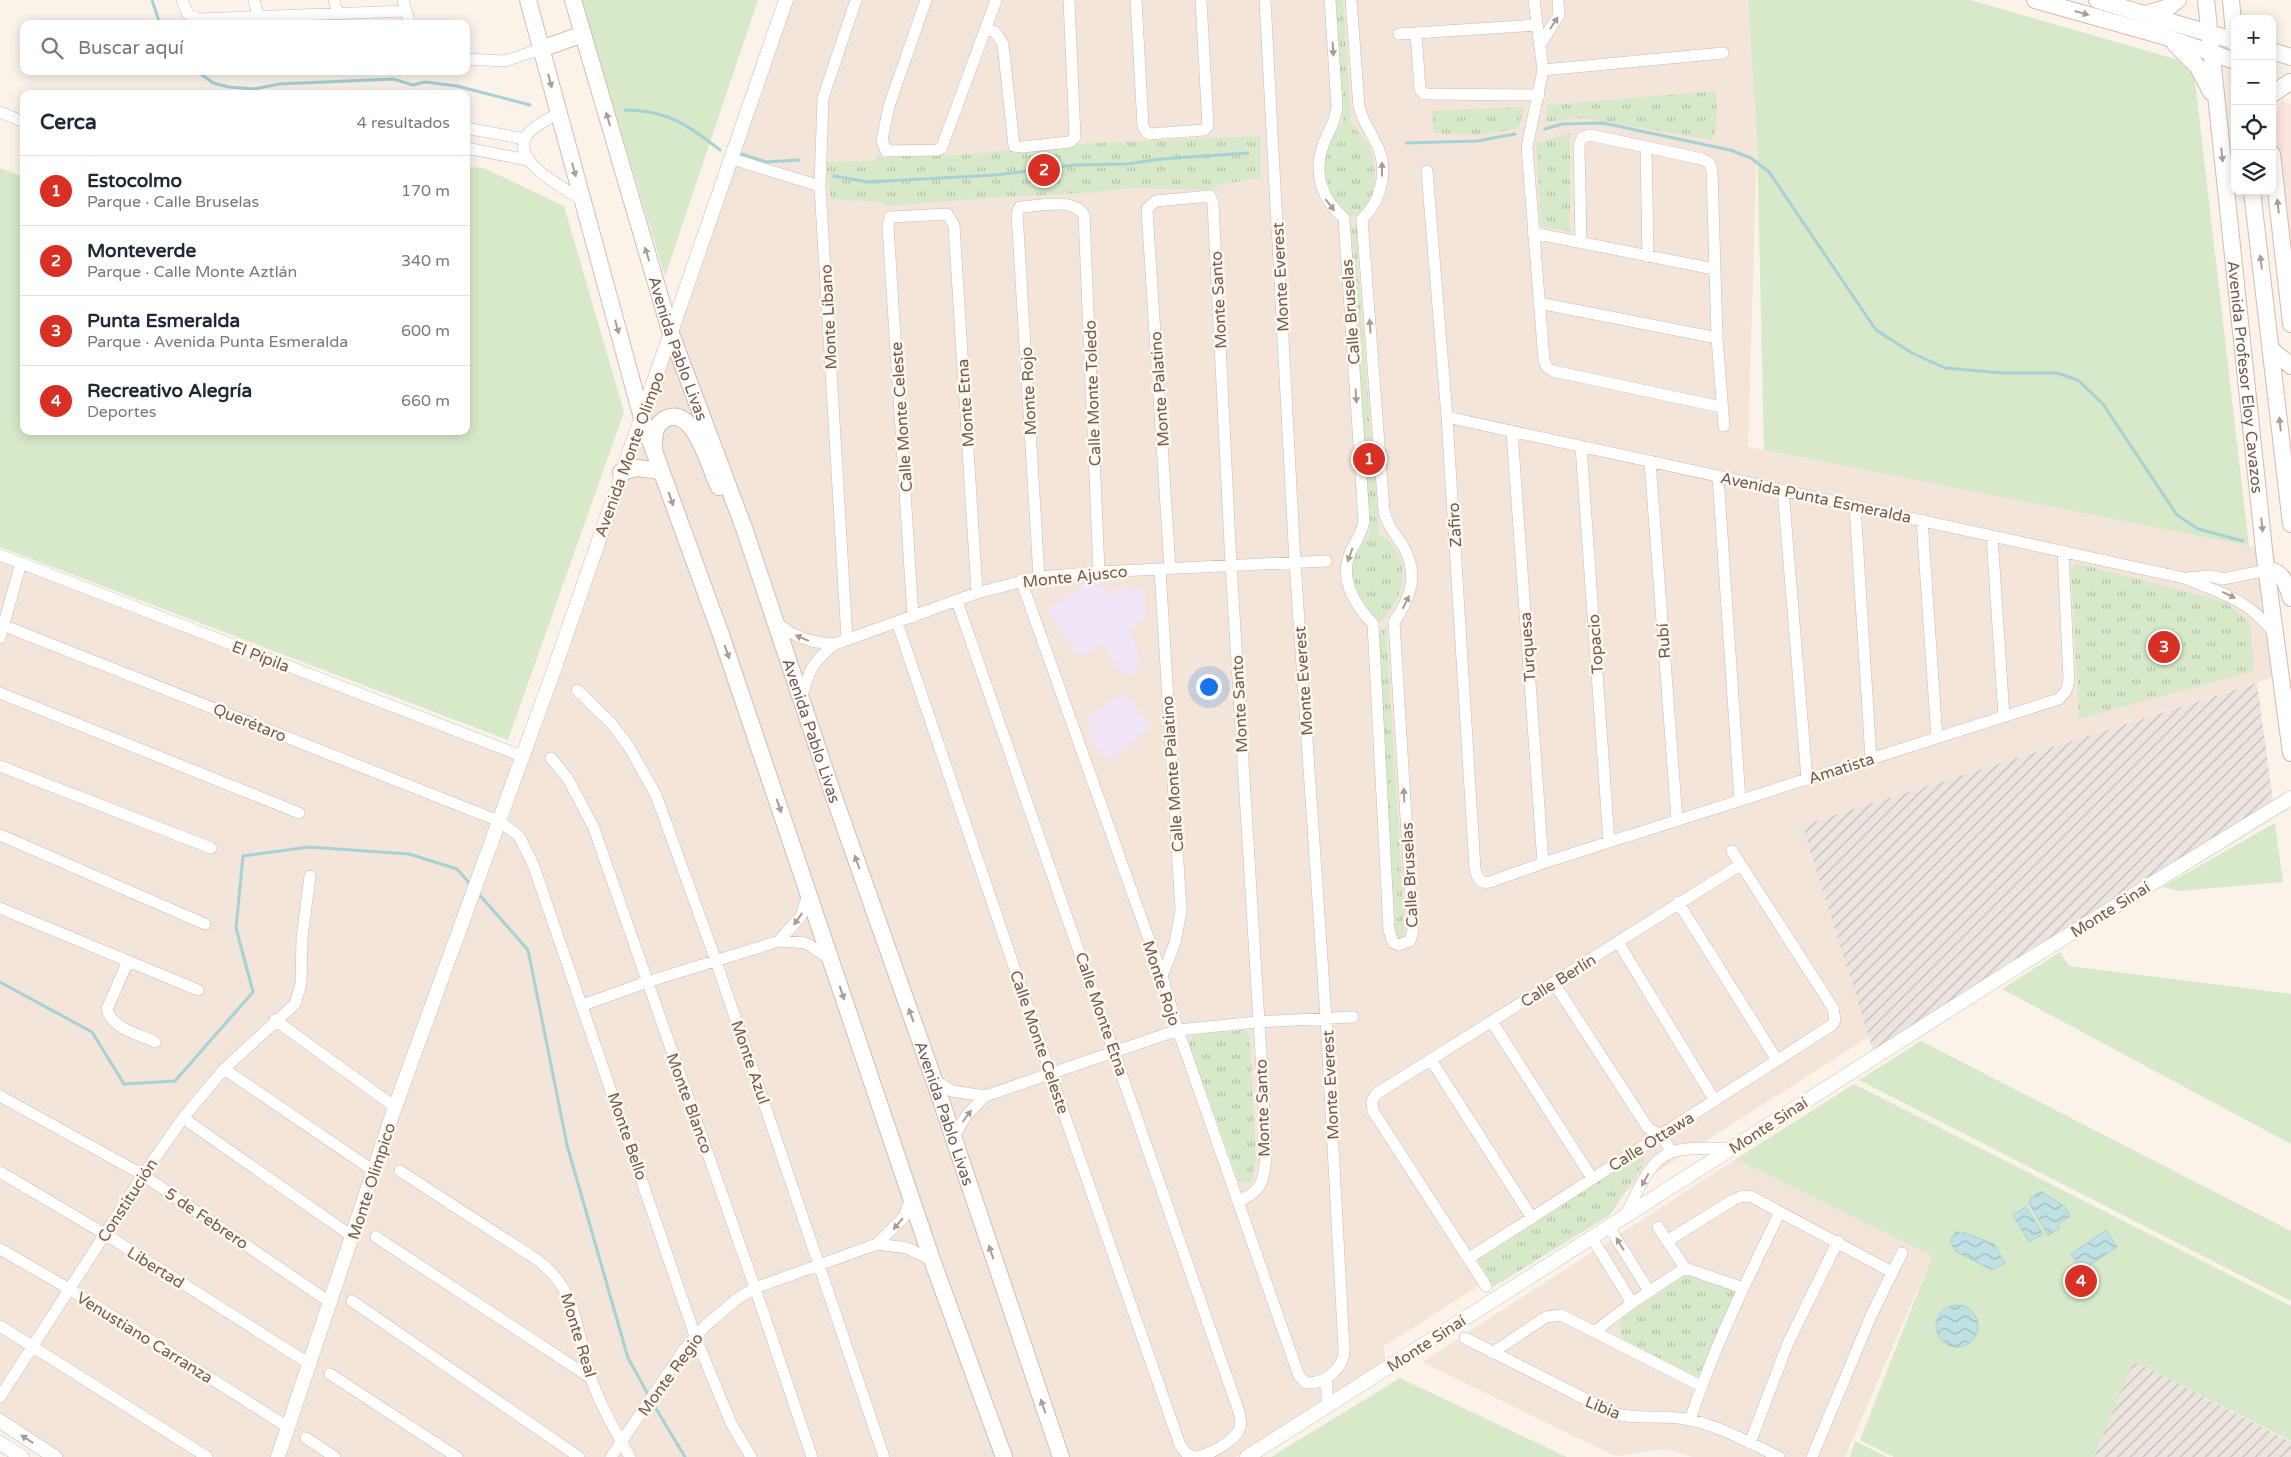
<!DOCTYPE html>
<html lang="es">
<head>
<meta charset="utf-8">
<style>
	body { margin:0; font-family:"Varela Round",sans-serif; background:#f6f6f7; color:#1f2937 }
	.controls { position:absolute; right:15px; top:15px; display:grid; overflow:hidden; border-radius:10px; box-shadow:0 2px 12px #0003 }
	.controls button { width:45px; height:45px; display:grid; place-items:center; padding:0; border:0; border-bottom:1px solid #e0e1e3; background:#fff; color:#1f2937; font:25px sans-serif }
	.you { position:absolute; left:1208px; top:686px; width:18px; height:18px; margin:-12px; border:4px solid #fff; border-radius:50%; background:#1a73e8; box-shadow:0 0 0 8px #1a73e833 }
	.badge { display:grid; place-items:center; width:32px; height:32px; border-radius:50%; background:#d93025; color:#fff; font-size:16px; font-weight:700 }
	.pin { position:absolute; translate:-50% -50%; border:2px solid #fff; box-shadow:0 1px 5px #0006 }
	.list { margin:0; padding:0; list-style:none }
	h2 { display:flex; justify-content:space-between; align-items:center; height:65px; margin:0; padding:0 20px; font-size:21px }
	h2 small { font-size:16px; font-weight:400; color:#747a83 }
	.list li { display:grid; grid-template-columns:32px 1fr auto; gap:15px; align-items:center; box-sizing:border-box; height:70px; padding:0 20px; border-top:1px solid #e0e1e3 }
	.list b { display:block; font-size:19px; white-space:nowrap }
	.list p { margin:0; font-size:16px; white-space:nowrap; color:#747a83 }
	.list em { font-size:16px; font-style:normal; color:#747a83 }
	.icon { flex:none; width:28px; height:28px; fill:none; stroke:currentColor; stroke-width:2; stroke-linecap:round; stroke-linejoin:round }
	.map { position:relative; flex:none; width:2291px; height:1457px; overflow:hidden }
	.search { position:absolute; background:#fff; box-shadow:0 2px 12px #0003; left:20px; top:20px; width:450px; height:55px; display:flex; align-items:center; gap:12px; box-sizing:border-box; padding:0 18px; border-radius:10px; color:#747a83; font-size:19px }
	.panel { position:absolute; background:#fff; box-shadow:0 2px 12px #0003; left:20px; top:90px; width:450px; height:345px; border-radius:10px }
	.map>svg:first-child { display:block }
	.residential { fill:#f3e5d9 }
	.commercial { fill:#fbe5df }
	.industrial { fill:url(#industrial-furrows) }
	.education { fill:#f0e6f8 }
	.green { fill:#d8e9c9 }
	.park { fill:url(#park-tufts) }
	.water { fill:url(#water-waves); stroke:#a6d1d6 }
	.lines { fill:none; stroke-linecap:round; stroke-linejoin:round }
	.stream { stroke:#a6d1d6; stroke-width:3 }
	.minor-casing { stroke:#cdbbb0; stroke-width:12 }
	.tertiary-casing { stroke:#cdbbb0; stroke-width:15 }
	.secondary-casing { stroke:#d2bdb0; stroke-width:18 }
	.minor { stroke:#fff; stroke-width:11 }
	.tertiary { stroke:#fff; stroke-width:14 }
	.secondary { stroke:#fff; stroke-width:16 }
	.oneway { fill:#ac9c95 }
	.labels { text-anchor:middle; stroke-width:5; stroke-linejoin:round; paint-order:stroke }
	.street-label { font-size:16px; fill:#755a4e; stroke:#fef8f0 }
</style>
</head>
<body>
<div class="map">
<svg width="2291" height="1457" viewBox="0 0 2291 1457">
	<defs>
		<pattern id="industrial-furrows" width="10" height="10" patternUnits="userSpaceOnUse" patternTransform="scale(1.25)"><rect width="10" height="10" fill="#ebe4df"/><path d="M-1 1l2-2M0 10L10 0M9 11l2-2" fill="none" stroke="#c3bcb7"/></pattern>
		<pattern id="park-tufts" width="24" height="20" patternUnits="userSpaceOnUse" patternTransform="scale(1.25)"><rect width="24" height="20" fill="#d8e9c9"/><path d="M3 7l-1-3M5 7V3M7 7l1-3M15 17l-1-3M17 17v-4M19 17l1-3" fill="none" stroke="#b4c0a5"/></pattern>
		<pattern id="water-waves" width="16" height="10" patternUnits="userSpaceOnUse" patternTransform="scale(1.25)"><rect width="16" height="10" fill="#bfe1e4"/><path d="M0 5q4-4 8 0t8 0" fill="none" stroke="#a0b9bb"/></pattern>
	</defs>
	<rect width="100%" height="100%" fill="#fbf3ea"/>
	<!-- residential -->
	<path class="residential" d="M781,0H1748L1757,140L1748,447L2274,551L2287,673L1802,825L1869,1037L1384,1346L1385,1360L1235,1457H50L0,1430V562L522,762L652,365Z
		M1736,1159L1932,1256L1845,1457H1692L1666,1449L1615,1456L1422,1362Z"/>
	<!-- commercial -->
	<path class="commercial" d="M2282,101L2291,104V265L2274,116Z"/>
	<!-- industrial -->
	<path class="industrial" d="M2257,683L2273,801L1873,1050L1802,825Z
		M2133,1360L2291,1442V1457H2094Z"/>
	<!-- education -->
	<path class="education" d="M1096,577L1108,595L1125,584L1132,591L1141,587L1146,596V618L1130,631L1142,667L1124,678L1102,643L1078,658L1047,609Z
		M1124,691L1151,727L1108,762L1087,735L1095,729L1087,719Z"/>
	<!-- green -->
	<path class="green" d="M581,0H758L665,276Z
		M1748,0H1970L2193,64L2249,546L1764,450L1757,140Z
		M466,167L484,168L564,206L624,412L508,740L0,547V168L24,177V431H466Z
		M2275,823L2283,882L2180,891L2162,887Z
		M2060,952L2069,966L2291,994V1144L2002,989Z
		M1921,1041L2291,1231V1301L1859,1080Z
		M1854,1084L2291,1306V1441L2134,1361L2094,1457H1894L1860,1440L1932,1256L1736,1159Z
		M1400,1378L1554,1451L1567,1457H1271Z
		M1855,1441L1887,1457H1850Z"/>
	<!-- park -->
	<path class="park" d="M1335,0H1343L1351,123C1362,138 1368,138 1373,159C1378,179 1371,231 1341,211L1325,185L1323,162L1332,133L1343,122Z
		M1717,91L1716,130L1712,140L1583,118L1545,122L1547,105Z
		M1524,107L1519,128L1480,135L1434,133L1431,111Z
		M1570,133V231L1541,227L1536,143Z
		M1261,136V178L1217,185L1214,190L1132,188L1085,193L1003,197L886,206L881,202L830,199L826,162L871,161L883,156L939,152L950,156L1071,144Z
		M1351,226H1355L1358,230V265L1379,535C1388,538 1391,543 1396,551C1412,575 1398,604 1380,623L1373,619L1362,608L1351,583V557L1370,534L1349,230Z
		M2076,563L2226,602L2250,623L2254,671L2079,719L2071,569Z
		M1379,630H1386L1405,932L1401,939H1395Z
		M1247,1030L1250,1039L1256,1160L1251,1183L1239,1181L1189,1044L1193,1035Z
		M1641,1154L1645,1162L1610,1215L1493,1287L1478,1259Z
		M1688,1274L1733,1289L1736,1295L1699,1375L1695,1376L1625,1341L1620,1332L1621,1319Z"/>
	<!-- water -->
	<path class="water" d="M2040,1191L2064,1206L2070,1216L2058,1224L2060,1228L2048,1235L2029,1203L2031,1198Z
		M2026,1207L2043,1234L2029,1242L2013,1215Z
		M2106,1230L2117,1247L2082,1270L2071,1254Z
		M1956,1232H1962L1994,1244L2005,1263L1992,1270L1955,1251L1950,1240Z
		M1936 1326a21 21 0 1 1 42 0a21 21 0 1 1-42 0Z"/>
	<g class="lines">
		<!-- stream -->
		<path class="stream" d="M152,0L160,24
			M197,71L213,83L229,87L254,89L279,84L393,79L413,85L425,82L457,86L530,105
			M625,110C667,110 688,125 720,150
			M1545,129L1562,124L1603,123L1730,150L1751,158L1769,172L1876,330L1912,353L1945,368L2003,373H2057L2078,380L2103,404L2177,515L2198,529L2243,541
			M1406,143L1477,141L1515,134
			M739,153L766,162L799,160
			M834,176L868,182L996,175L1074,165L1127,164L1161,159L1248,153
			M477,892L528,950L567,1145L628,1358L649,1396
			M0,982L92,1032L124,1084L175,1081L253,992L236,928L243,856L309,847L409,854L457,869L471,885
			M652,1402L685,1457"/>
		<!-- minor casing -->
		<g class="minor-casing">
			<path id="minor" d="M182,0L188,14L198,19L406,11
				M254,0L258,15
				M334,0L338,13
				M403,0L410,24
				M926,0L889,106L882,140L886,151L938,150L942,147L996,0
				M1136,0L1143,126L1146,132L1150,134L1204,130L1208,126L1201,0
				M1330,0L1337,106C1336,122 1328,131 1323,146C1313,173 1322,200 1344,218L1364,520C1363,533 1355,542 1350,553C1339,580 1355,605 1373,624L1389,930L1393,942L1398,945L1410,941L1413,931L1394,622C1411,598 1419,573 1403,546C1395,534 1387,525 1384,511L1362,219C1380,203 1388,173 1379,150C1373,135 1363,123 1359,107L1351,0
				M1534,0L1543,70L1527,147L1544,360L1547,367L1553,371L1721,407
				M986,29L995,32L1003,44L1014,146L1022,147L1070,142L1075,137L1069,0
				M1416,33L1420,89L1424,94L1539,95
				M1399,34L1536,25
				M1541,43L1559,15L1558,0
				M466,59L505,61L541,49
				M1543,70L1723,53
				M0,112L24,122
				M558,113C549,119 533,126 527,135C509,161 565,188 582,200
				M466,128L525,139
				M1646,147L1648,257
				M466,148L528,160
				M729,158L820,186
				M1427,171L1447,417L1475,869C1477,878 1481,884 1490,882L1543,863L2059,699L2066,691L2069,681L2063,551
				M1533,233L1714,269
				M1581,241L1579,146L1582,138L1590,135L1702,159L1709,163L1712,170L1717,338L1724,426
				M1539,303L1717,338
				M1447,417L2184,578C2220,593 2248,599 2273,632
				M1512,431L1543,863
				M1581,446L1609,842
				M1650,461L1677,820
				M1718,476L1740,800
				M1783,490L1807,779
				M1855,506L1871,759
				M1922,520L1937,738
				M1992,536L2004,717
				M0,555L522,756
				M1160,569L1181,911L1175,943L1162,976
				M1170,569L1147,209L1156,201L1210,196L1213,203L1231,565L1263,1087C1263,1112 1271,1163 1260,1185C1256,1193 1246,1197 1239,1202
				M1039,577L1017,213L1020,207C1039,206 1073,197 1084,215L1099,572
				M2188,578L2209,576L2223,579L2267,570
				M1021,580L1162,976L1178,1030L1299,1376L1306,1383C1325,1384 1345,1368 1344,1349L1326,1018L1295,563L1265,0
				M957,601L1239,1412C1240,1417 1242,1423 1240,1428C1234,1442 1210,1454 1197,1457
				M913,617L888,226L890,217L947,214L954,225L977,593
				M775,621C793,637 811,643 835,644
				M897,622L1062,1108L1180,1445L1186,1453L1194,1457
				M0,624L499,821L519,836L533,864L695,1336L731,1423L751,1457
				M0,638L21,563
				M847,639L820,186L823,98L856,0
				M577,690L611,723L629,747L656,795L716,961L884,1457
				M0,693L299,813
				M802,696C809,670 813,661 835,644L977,593L1039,577L1099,572L1326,561
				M551,758L568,779L593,826L755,1288L812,1457
				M0,766L211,848
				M0,835L205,924
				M1678,902L1777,1060
				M0,908L198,990
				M779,941L801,916L808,895
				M1618,942L1715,1101
				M128,961L107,1009C112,1029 138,1034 155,1042
				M1554,983L1648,1128L1661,1135L1672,1152
				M583,1005L647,982L779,941L806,943L830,959
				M275,1020L395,1107
				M1492,1022L1592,1178
				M1431,1060L1532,1218
				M224,1069L374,1171
				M934,1080L952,1091L985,1096L1178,1030L1257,1022L1353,1017
				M0,1096L143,1175L331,1303
				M183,1118L353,1237
				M953,1138L966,1116L985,1096
				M400,1171L536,1259C580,1291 575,1332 591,1378C600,1405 616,1432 630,1457
				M0,1172L105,1234L311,1365
				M1625,1216C1636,1196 1648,1160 1672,1152C1690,1146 1714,1149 1733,1148
				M1609,1227L1649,1291
				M1658,1227L1685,1268
				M376,1237L591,1378
				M1592,1238L1632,1303
				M1667,1241L1733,1200L1743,1196L1752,1197L1892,1272
				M877,1244L907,1248L932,1260
				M0,1249L71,1290L289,1428
				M1469,1258L1832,1025L1835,1020L1833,1008L1732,851
				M1685,1268L1743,1288
				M1486,1286L1373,1111L1372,1101L1376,1094L1740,865
				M352,1301L579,1457
				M0,1326L207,1457
				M1594,1332L1632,1303L1685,1268
				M1465,1338L1613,1413C1634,1420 1657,1415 1678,1418C1713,1422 1748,1442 1779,1457
				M1492,1353L1546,1317L1561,1315L1701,1386
				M330,1374L457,1457
				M0,1397L143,1175L183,1118L224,1069L295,1004L301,984L302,938L310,876
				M1327,1406V1377
				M1690,1420C1713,1348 1747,1280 1780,1212
				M306,1438L335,1457
				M1750,1443L1788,1343L1838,1241
				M611,1457L683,1351L705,1326L737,1299L755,1288L877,1244L904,1217L911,1198
				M1812,1457L1871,1316L1902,1253"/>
		</g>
		<!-- tertiary casing -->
		<g class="tertiary-casing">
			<path id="tertiary" d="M0,1421L55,1457
				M0,1443L22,1457
				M278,1457L395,1107L554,670L786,0
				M1247,1457L2015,968L2291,798"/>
		</g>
		<!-- secondary casing -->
		<g class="secondary-casing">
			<g id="secondary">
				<path d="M528,0L642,418L720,632L932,1260L1004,1457"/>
				<path id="s1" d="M573,0L671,334L744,528L834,797L934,1080L1061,1457"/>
				<path d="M2035,0L2163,36L2235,61"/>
				<path d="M2097,0L2235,41"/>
				<path id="s2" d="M2206,0L2265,559L2291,753"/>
				<path d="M2231,0L2235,44"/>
				<path d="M2146,14L2169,7L2178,0"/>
				<path d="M2175,44L2198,67L2211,92"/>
				<path d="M541,49L583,34"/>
				<path d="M2272,51L2291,57"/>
				<path d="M2272,94L2290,82"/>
				<path d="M2272,154L2291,324"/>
				<path d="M2252,191L2291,524"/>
				<path d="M2272,350L2291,366"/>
				<path d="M654,448C654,436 654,424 667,418C695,407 709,468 719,487"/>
				<path d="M621,472L637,468L661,471"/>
				<path d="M2267,570C2282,570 2287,585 2291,598"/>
			</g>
		</g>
		<!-- minor -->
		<use href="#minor" class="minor"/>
		<!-- tertiary -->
		<use href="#tertiary" class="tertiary"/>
		<!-- secondary -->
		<use href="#secondary" class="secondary"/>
	</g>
	<!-- one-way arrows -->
	<defs><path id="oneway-solid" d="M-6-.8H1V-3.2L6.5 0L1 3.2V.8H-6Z" transform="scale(1.25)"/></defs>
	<g class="oneway">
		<use href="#oneway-solid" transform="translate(2082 13) rotate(16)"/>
		<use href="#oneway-solid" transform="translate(1554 23) rotate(-57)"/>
		<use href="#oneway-solid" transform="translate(1333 49) rotate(86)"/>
		<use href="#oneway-solid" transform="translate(550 81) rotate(75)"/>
		<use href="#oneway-solid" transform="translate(608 119) rotate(-106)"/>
		<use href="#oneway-solid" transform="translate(2222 155) rotate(84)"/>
		<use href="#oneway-solid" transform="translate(1382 169) rotate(-90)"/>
		<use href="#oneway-solid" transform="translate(574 170) rotate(75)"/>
		<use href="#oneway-solid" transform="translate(1330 205) rotate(52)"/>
		<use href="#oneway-solid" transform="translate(2278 206) rotate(-96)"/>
		<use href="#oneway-solid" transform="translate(647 254) rotate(-107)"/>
		<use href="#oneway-solid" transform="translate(2261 262) rotate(-97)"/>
		<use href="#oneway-solid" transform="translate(1370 326) rotate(-94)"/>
		<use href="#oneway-solid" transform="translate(617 327) rotate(75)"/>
		<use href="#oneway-solid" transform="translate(1356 396) rotate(86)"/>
		<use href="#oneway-solid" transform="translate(2280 424) rotate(-96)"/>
		<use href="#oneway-solid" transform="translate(671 499) rotate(70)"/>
		<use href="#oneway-solid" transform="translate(2262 525) rotate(84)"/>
		<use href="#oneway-solid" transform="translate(1350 555) rotate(110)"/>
		<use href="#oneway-solid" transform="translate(2229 595) rotate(25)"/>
		<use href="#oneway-solid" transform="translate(1406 602) rotate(-64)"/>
		<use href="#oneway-solid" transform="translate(802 638) rotate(-157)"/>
		<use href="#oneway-solid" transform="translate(727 652) rotate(71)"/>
		<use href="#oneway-solid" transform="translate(1404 795) rotate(-93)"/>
		<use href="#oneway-solid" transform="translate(779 806) rotate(71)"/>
		<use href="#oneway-solid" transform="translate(857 862) rotate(-110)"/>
		<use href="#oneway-solid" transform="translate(798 919) rotate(125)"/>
		<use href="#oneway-solid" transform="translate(842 993) rotate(71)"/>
		<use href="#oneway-solid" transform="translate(911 1015) rotate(-110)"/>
		<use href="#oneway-solid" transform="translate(967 1116) rotate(-53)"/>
		<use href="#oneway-solid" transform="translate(1645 1180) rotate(119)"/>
		<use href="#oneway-solid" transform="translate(898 1224) rotate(130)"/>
		<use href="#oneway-solid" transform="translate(1620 1244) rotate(-122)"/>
		<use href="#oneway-solid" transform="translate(991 1252) rotate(-109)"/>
		<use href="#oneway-solid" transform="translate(1043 1406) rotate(-109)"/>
		<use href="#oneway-solid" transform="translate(27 1439) rotate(-147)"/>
	</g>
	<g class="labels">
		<!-- street labels -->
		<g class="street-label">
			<text transform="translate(1280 277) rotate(-93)" y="6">Monte Everest</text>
			<text transform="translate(1218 300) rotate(-93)" y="6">Monte Santo</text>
			<text transform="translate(1350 312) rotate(-94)" y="6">Calle Bruselas</text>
			<text transform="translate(828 317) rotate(-93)" y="6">Monte Líbano</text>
			<text dy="6" stroke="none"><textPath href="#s1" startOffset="364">Avenida Pablo Livas</textPath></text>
			<text dy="6" stroke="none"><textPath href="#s2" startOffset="379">Avenida Profesor Eloy Cavazos</textPath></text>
			<text transform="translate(1159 389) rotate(-94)" y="6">Monte Palatino</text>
			<text transform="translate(1028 391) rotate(-93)" y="6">Monte Rojo</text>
			<text transform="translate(1092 393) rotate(-92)" y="6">Calle Monte Toledo</text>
			<text transform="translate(965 403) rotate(-94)" y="6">Monte Etna</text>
			<text transform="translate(901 417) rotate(-94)" y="6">Calle Monte Celeste</text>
			<text transform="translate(629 454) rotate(-70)" y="6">Avenida Monte Olimpo</text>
			<text transform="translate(1816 497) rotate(12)" y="6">Avenida Punta Esmeralda</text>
			<text transform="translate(1454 525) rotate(-93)" y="6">Zafiro</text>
			<text transform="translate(1075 576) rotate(-6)" y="6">Monte Ajusco</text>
			<text transform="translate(1663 641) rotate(-94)" y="6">Rubí</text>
			<text transform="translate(1595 644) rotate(-94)" y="6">Topacio</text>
			<text transform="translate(1527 647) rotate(-94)" y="6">Turquesa</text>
			<text transform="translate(261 656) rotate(21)" y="6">El Pípila</text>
			<text transform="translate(1303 681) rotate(-94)" y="6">Monte Everest</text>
			<text transform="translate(1239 704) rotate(-93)" y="6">Monte Santo</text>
			<text transform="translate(250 722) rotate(22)" y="6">Querétaro</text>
			<text dy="6" stroke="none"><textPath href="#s1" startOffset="769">Avenida Pablo Livas</textPath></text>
			<text transform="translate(1841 768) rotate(-18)" y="6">Amatista</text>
			<text transform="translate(1172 774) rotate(-94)" y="6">Calle Monte Palatino</text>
			<text transform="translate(1409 875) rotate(-93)" y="6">Calle Bruselas</text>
			<text transform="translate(2110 909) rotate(-32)" y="6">Monte Sinaí</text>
			<text transform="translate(1558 980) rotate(-32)" y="6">Calle Berlín</text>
			<text transform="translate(1162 983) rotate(72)" y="6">Monte Rojo</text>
			<text transform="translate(1102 1014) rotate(71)" y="6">Calle Monte Etna</text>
			<text transform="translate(1040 1042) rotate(71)" y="6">Calle Monte Celeste</text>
			<text transform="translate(751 1062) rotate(71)" y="6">Monte Azul</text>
			<text transform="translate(1330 1085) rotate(-93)" y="6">Monte Everest</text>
			<text transform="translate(690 1103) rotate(70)" y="6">Monte Blanco</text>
			<text transform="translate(1262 1108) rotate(-92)" y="6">Monte Santo</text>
			<text dy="6" stroke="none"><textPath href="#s1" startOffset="1174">Avenida Pablo Livas</textPath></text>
			<text transform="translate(1768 1125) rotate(-33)" y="6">Monte Sinaí</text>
			<text transform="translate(628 1136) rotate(71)" y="6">Monte Bello</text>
			<text transform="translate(1651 1141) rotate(-32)" y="6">Calle Ottawa</text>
			<text transform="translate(371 1181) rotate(-72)" y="6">Monte Olimpico</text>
			<text transform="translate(127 1200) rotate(-57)" y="6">Constitución</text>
			<text transform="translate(207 1218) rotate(34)" y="6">5 de Febrero</text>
			<text transform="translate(156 1267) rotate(32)" y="6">Libertad</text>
			<text transform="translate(579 1335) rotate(73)" y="6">Monte Real</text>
			<text transform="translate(145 1337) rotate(32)" y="6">Venustiano Carranza</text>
			<text transform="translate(1426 1343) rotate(-33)" y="6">Monte Sinaí</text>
			<text transform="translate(670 1374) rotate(-54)" y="6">Monte Regio</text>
			<text transform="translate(1603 1407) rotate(22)" y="6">Libia</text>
		</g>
	</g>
</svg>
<div class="controls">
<button>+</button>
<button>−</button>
<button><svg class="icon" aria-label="locate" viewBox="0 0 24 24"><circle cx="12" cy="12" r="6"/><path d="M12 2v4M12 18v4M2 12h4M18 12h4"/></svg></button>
<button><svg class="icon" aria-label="layers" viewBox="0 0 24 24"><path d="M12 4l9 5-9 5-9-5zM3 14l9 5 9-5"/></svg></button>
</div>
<div class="you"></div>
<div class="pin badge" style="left:1369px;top:459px">1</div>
<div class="pin badge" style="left:1044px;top:170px">2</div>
<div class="pin badge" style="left:2164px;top:647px">3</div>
<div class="pin badge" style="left:2081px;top:1281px">4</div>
<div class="search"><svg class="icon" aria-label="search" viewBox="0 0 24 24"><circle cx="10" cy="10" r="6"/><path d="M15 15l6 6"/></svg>Buscar aquí</div>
<section class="panel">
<h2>Cerca<small>4 resultados</small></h2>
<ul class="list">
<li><span class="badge">1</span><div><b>Estocolmo</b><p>Parque · Calle Bruselas</p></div><em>170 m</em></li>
<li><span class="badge">2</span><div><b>Monteverde</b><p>Parque · Calle Monte Aztlán</p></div><em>340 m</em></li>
<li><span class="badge">3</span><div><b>Punta Esmeralda</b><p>Parque · Avenida Punta Esmeralda</p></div><em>600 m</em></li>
<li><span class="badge">4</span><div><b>Recreativo Alegría</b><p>Deportes</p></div><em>660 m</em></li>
</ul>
</section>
</div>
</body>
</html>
